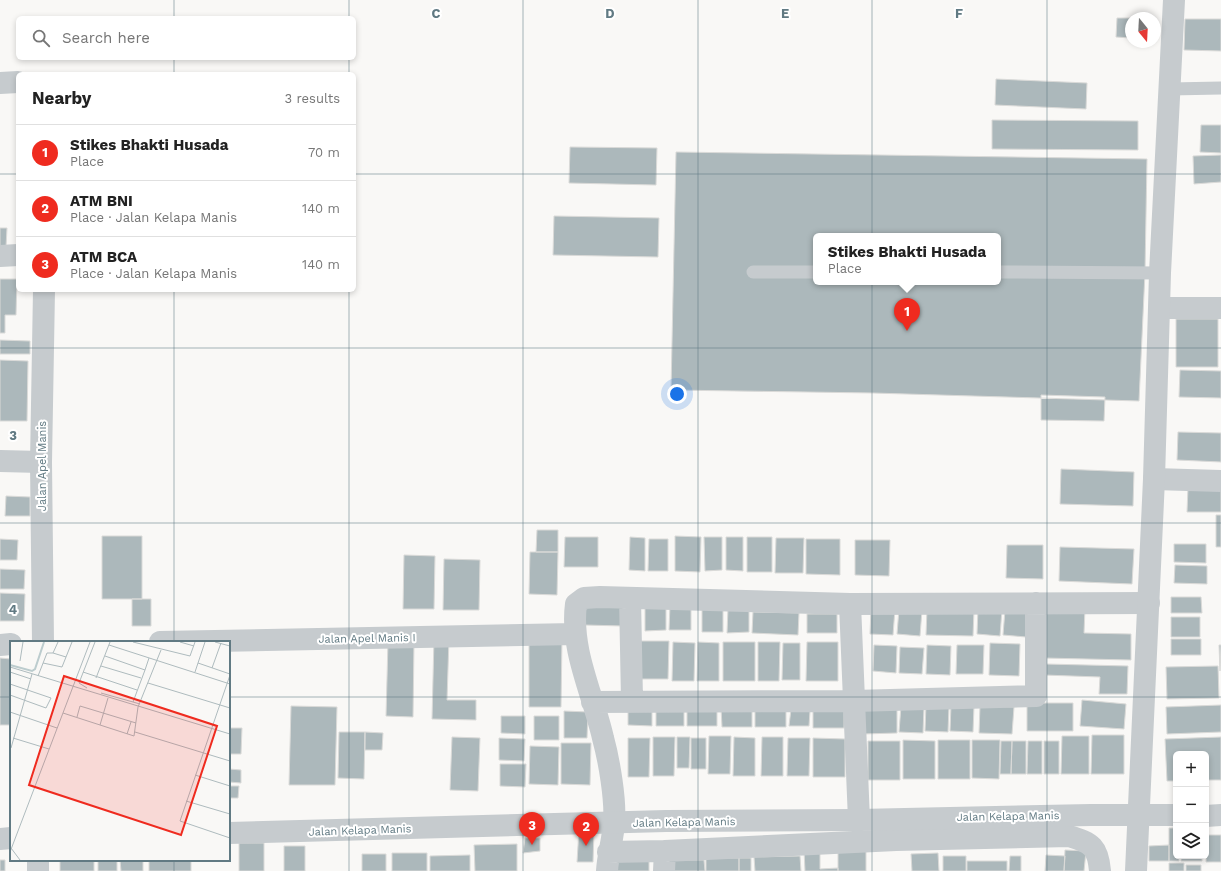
<!DOCTYPE html>
<html lang="en">
<head>
<meta charset="utf-8">
<style>
	body { margin:0; font-family:"Work Sans",sans-serif; background:#f6f6f6; color:#222 }
	.controls { position:absolute; right:12px; bottom:12px; display:grid; overflow:hidden; border-radius:6px; box-shadow:0 2px 6px #0003 }
	.controls button { width:36px; height:36px; display:grid; place-items:center; padding:0; border:0; border-bottom:1px solid #e0e0e0; background:#fff; color:#222; font:20px sans-serif }
	.compass { position:absolute; left:1125px; top:12px; width:36px; height:36px; border-radius:50%; background:#fff; box-shadow:0 2px 6px #0003; rotate:162deg }
	.you { position:absolute; left:677px; top:394px; width:14px; height:14px; margin:-10px; border:3px solid #fff; border-radius:50%; background:#1a73e8; box-shadow:0 0 0 6px #1a73e833 }
	.badge { display:grid; place-items:center; width:26px; height:26px; border-radius:50%; background:#ef2b1f; color:#fff; font-size:13px; font-weight:700 }
	.pin { position:absolute; translate:-50% -33px; filter:drop-shadow(0 1px 2px #0008) }
	.pin::after { content:''; position:absolute; top:21px; width:14px; height:12px; background:inherit; clip-path:polygon(0 0,100% 0,50% 100%) }
	.popup { position:absolute; left:813px; top:233px; width:188px; height:52px; box-sizing:border-box; display:grid; place-content:center; border-radius:6px; background:#fff; filter:drop-shadow(0 1px 3px #0005); font-size:13px; white-space:nowrap; color:#767676 }
	.popup b { font-size:15px; color:#222 }
	.popup::after { content:''; position:absolute; left:50%; top:100%; margin-left:-8px; border:8px solid transparent; border-top-color:#fff }
	.list { margin:0; padding:0; list-style:none }
	h2 { display:flex; justify-content:space-between; align-items:center; height:52px; margin:0; padding:0 16px; font-size:17px }
	h2 small { font-size:13px; font-weight:400; color:#767676 }
	.list li { display:grid; grid-template-columns:26px 1fr auto; gap:12px; align-items:center; box-sizing:border-box; height:56px; padding:0 16px; border-top:1px solid #e0e0e0 }
	.list b { display:block; font-size:15px; white-space:nowrap }
	.list p { margin:0; font-size:13px; white-space:nowrap; color:#767676 }
	.list em { font-size:13px; font-style:normal; color:#767676 }
	.icon { flex:none; width:22px; height:22px; fill:none; stroke:currentColor; stroke-width:2; stroke-linecap:round; stroke-linejoin:round }
	.map { position:relative; flex:none; width:1221px; height:871px; overflow:hidden }
	.search { position:absolute; background:#fff; box-shadow:0 2px 6px #0003; left:16px; top:16px; width:340px; height:44px; display:flex; align-items:center; gap:10px; box-sizing:border-box; padding:0 14px; border-radius:6px; color:#767676; font-size:15px }
	.panel { position:absolute; background:#fff; box-shadow:0 2px 6px #0003; left:16px; top:72px; width:340px; height:220px; border-radius:6px }
	.map>svg:first-child { display:block }
	.building { fill:#acb8bb; stroke:#dadad8; fill-rule:evenodd }
	.lines { fill:none; stroke-linecap:round; stroke-linejoin:round }
	.service { stroke:#c6cbce; stroke-width:13 }
	.minor { stroke:#c6cbce; stroke-width:22 }
	.tertiary { stroke:#c6cbce; stroke-width:22 }
	.grid { fill:none; stroke:#617a83; stroke-width:1; stroke-opacity:0.55 }
	.labels { text-anchor:middle; stroke-width:4; stroke-linejoin:round; paint-order:stroke }
	.street-label { font-size:11px; fill:#617a83; stroke:#fff }
	.inset-river { fill:none; stroke:#bcccce; stroke-width:2 }
	.inset-road { fill:none; stroke:#aebbbe; stroke-width:1 }
	.view { fill:#ef2b1f; fill-opacity:0.15; stroke:#ef2b1f; stroke-width:2 }
	.inset-edge { fill:none; stroke:#617a83; stroke-width:2 }
	.grid-label { font-size:13px; text-anchor:middle; font-weight:bold; fill:#617a83; stroke:#fff; stroke-width:4; stroke-linejoin:round; paint-order:stroke }
</style>
</head>
<body>
<div class="map">
<svg width="1221" height="871" viewBox="0 0 1221 871">
	<rect width="100%" height="100%" fill="#f9f8f6"/>
	<!-- building -->
	<path class="building" d="M1117,18H1131V38L1116,37Z
		M1185,19H1221V51L1184,50Z
		M996,79L1087,83L1086,109L995,105Z
		M992,120L1138,121V150L992,149Z
		M1201,125H1221V153L1200,152Z
		M570,147L657,148L656,185L569,183Z
		M676,152L1147,159L1145,272L1139,401L873,393L671,390ZM816,236H998V282H816Z
		M1221,155V182L1194,184L1193,156Z
		M554,216L659,218L658,257L553,255Z
		M0,228H7L6,247H0Z
		M0,279H17L16,315H5V333H0Z
		M1176,319H1218V367H1176Z
		M0,340L30,341V354H0Z
		M0,360L28,361L27,421H0Z
		M1180,370L1221,371V398L1179,397Z
		M1041,395L1105,397L1104,421L1041,420Z
		M1178,432L1221,433V462L1177,460Z
		M1061,469L1134,472L1133,506L1060,504Z
		M1221,486V512H1187L1188,487Z
		M6,496L30,497V516H5Z
		M1216,515H1221V547H1216Z
		M537,530H558V552H536Z
		M102,536H142V599H102Z
		M675,536L701,537L700,572L675,571Z
		M565,537H598V567H564Z
		M630,537L645,538V571L629,570Z
		M704,537H722V570L705,571Z
		M726,537H743V571L726,570Z
		M747,537H772V572H747Z
		M776,538H804L803,573H775Z
		M0,539L18,540L17,560H0Z
		M649,539H668V571H648Z
		M806,539H840V575L806,574Z
		M855,540H890L889,576L855,575Z
		M1174,544H1206V563L1174,562Z
		M1007,545H1043V579L1006,578Z
		M1060,547L1134,549L1132,584L1059,581Z
		M530,552H558L557,595L529,594Z
		M404,555L435,556L434,609H403Z
		M444,559L480,560L479,610H443Z
		M1175,565L1207,566V584L1174,583Z
		M0,569L25,570L24,589H0Z
		M0,593L25,594L24,621H0Z
		M1171,597H1201L1202,613H1171Z
		M132,599H151V626H132Z
		M585,602L623,603V626L585,625Z
		M670,605H691V630H669Z
		M645,606H666V630L645,631Z
		M702,607H723V632H702Z
		M1045,607L1085,608L1084,633L1131,634V660L1044,658Z
		M728,608H749V632L727,633Z
		M871,608L895,609L893,635L870,634Z
		M978,608L1002,609L1000,636L977,634Z
		M899,609L922,610L920,636L897,634Z
		M927,609L974,610L973,636L926,635Z
		M1005,610L1028,611L1026,637L1003,635Z
		M753,612L799,613L798,635L752,633Z
		M807,614H837V633H807Z
		M1171,617H1200V637H1171Z
		M434,638H449L447,700H476V720L432,719Z
		M529,638H562L561,707H529Z
		M1171,639H1201V655H1171Z
		M388,641L414,642L413,717L386,716Z
		M636,641H669L668,679H636Z
		M673,642L695,643L694,681H672Z
		M698,642L719,643V681H697Z
		M723,642H755V681H723Z
		M758,642H780L779,681H758Z
		M807,642H838V681H806Z
		M783,643H800V680H782Z
		M990,643L1020,644L1019,676L989,675Z
		M874,645L897,646L896,673L873,671Z
		M927,645L951,646L950,675L926,674Z
		M957,645H984L983,674H956Z
		M1219,645H1221L1220,671Z
		M900,647L924,648L922,674L899,673Z
		M0,658L11,659V725H0Z
		M1045,664L1128,666L1127,694H1099L1100,677L1044,675Z
		M1218,666L1219,698L1167,699L1166,667Z
		M1082,700L1126,704L1124,729L1080,726Z
		M1027,703H1073V731H1027Z
		M926,704L949,706L948,732L925,731Z
		M951,705L974,706L973,732L950,731Z
		M1221,705V732L1167,734L1166,707Z
		M291,706L337,707L335,785H289Z
		M687,706L717,707V726H687Z
		M897,706V733L862,734V707Z
		M901,706L924,707L923,733L899,732Z
		M980,706L1014,707L1012,734L979,733Z
		M656,707H684V726H656Z
		M721,707L752,708V727H722Z
		M755,707L786,708V727H755Z
		M628,708H652V726L628,725Z
		M813,708H844V728H813Z
		M791,709L810,711L809,726H789Z
		M564,711L588,712L587,738H564Z
		M501,716H525V734L501,733Z
		M534,716H559V740H534Z
		M229,728H242L241,754H229Z
		M339,732H365L364,779L338,778Z
		M365,732L383,733L382,750H365Z
		M1092,735H1124V774H1091Z
		M709,736H731L730,774H708Z
		M1062,736H1089V774H1061Z
		M452,737L480,738L478,791L450,790Z
		M653,737H675L674,776H653Z
		M677,737H690L689,768H677Z
		M734,737L755,738V776H733Z
		M762,737H783V776H761Z
		M1221,737V780H1206V754H1176V781H1167L1165,739Z
		M499,738L525,739L524,761L499,760Z
		M628,738H650L649,777H628Z
		M691,738H706V769H691Z
		M788,738H810L809,776H787Z
		M813,738L845,739V777H813Z
		M903,740L935,741V779H903Z
		M938,740H970V779H938Z
		M972,740H1000L999,779L972,778Z
		M868,741H900V780H868Z
		M1001,741H1012L1011,774H1000Z
		M1012,741H1026V774H1011Z
		M1028,741H1042V774H1027Z
		M1044,741H1059V774H1044Z
		M561,743H591L590,785L561,784Z
		M530,746L559,747L558,785L529,784Z
		M500,764H526L525,787L500,786Z
		M229,769L241,770V783L229,782Z
		M229,786H239L238,798H229Z
		M1169,828H1176V856H1179V861H1169Z
		M579,829L594,830L593,862H577Z
		M1206,835H1221V862H1206Z
		M525,838H540V851L523,853Z
		M239,843H264V871H239Z
		M517,844V871H475L474,845Z
		M1169,845V861H1149V846Z
		M284,846H305V871H284Z
		M838,849H866V871H838Z
		M804,850H820V869L838,868V871H805Z
		M1065,850L1086,851L1084,871H1064Z
		M392,853H427V871H392Z
		M938,853L939,871H912L911,854Z
		M362,854H386V871H362Z
		M470,855V871H430V856Z
		M1046,855L1065,856L1064,871H1045Z
		M617,856H649V871H617Z
		M800,856L801,871H755L754,857Z
		M943,856H966V871H943Z
		M1010,856H1021V871H1009Z
		M1181,856H1202V861H1181Z
		M706,858H739V871H706Z
		M739,858H751V871H739Z
		M0,860H5V871H0Z
		M60,860H94V871H60Z
		M117,860V871H98V861Z
		M120,860H143V871H121Z
		M191,860V871H149V861Z
		M669,860H704L705,871H669Z
		M967,861H1007V871H967Z
		M1169,863H1184V871H1169Z
		M1186,865H1201V871H1186Z"/>
	<g class="lines">
		<!-- service -->
		<path class="service" d="M1170,89L1221,88
			M753,272H816
			M998,272L1160,273"/>
		<!-- minor -->
		<path class="minor" d="M0,83L18,82
			M0,256L18,255
			M1160,308H1221
			M0,461L41,462
			M1154,479L1221,481
			M630,598L632,700
			M850,604L859,820
			M43,642L41,462L44,290
			M160,642L575,634
			M0,645L11,644
			M592,702L854,701L1036,696V603
			M665,851L896,840L1069,836C1092,843 1098,847 1100,871
			M608,852L665,851L664,871
			M38,871V860
			M607,871C608,854 613,839 614,823C616,800 609,760 603,738C593,694 570,650 576,604L584,598L600,597L850,604L1149,603"/>
		<!-- tertiary -->
		<path class="tertiary" d="M1206,816L1221,815
			M229,833L666,821L859,820L1091,815H1176
			M0,839L11,838
			M1136,871L1154,479L1160,273L1174,0"/>
	</g>
	<!-- grid -->
	<path class="grid" d="M174,0V18M349,0V18M523,0V871M698,0V871M872,0V871M1047,0V871M174,58V74M349,58V74M0,174H18M354,174H1221M174,290V642M349,290V871M0,348H1221M0,523H1221M0,697H11M229,697H1221M174,860V871"/>
	<g class="labels">
		<!-- street labels -->
		<g class="street-label">
			<text transform="translate(42 466) rotate(-90)" y="4">Jalan Apel Manis</text>
			<text transform="translate(367 638) rotate(-1)" y="4">Jalan Apel Manis I</text>
			<text transform="translate(1008 816) rotate(-1)" y="4">Jalan Kelapa Manis</text>
			<text transform="translate(684 822) rotate(-1)" y="4">Jalan Kelapa Manis</text>
			<text transform="translate(360 830) rotate(-2)" y="4">Jalan Kelapa Manis</text>
		</g>
	</g>
	<!-- overview -->
	<g transform="translate(10 641)">
		<rect width="220" height="220" fill="#f9f8f6"/>
		<path class="inset-river" d="M0,24L22,30L25,28L34,1"/>
		<path class="inset-road" d="M123,1L180,15L185,1M170,1L184,5M205,1L220,5M99,4L220,43M43,12L56,16M95,15L135,29L123,61L130,63M10,20L13,1M33,22L52,26L62,1M188,22L220,33M91,25L131,37M0,26L220,93M202,27L211,2M135,29L139,17M0,31L21,38M73,31L127,49M185,31L195,1M220,34L170,180L220,197M28,35L37,12H43L48,1M86,37L100,1M138,42L220,67M0,43L41,57L36,67L0,54M77,47L69,42L85,1M91,52L123,61M0,71L47,87M53,72L124,95L128,66L151,9M67,76L70,65L126,82M90,84L98,57M125,91L220,120M117,93L121,81M3,97L39,108M1,107L22,33M185,134L220,145M176,160L220,173M1,207L10,219M0,211L80,1"/>
		<path class="view" d="M54,35L207,85L171,194L19,144Z"/>
		<rect width="220" height="220" class="inset-edge"/>
	</g>
	<g class="grid-label">
		<text x="436" y="18">C</text>
		<text x="610" y="18">D</text>
		<text x="785" y="18">E</text>
		<text x="959" y="18">F</text>
		<text x="13" y="440">3</text>
		<text x="13" y="614">4</text>
	</g>
</svg>
<div class="controls">
<button>+</button>
<button>−</button>
<button><svg class="icon" aria-label="layers" viewBox="0 0 24 24"><path d="M12 4l9 5-9 5-9-5zM3 14l9 5 9-5"/></svg></button>
</div>
<svg class="compass" viewBox="-18 -18 36 36"><path d="M0-13l5 13h-10z" fill="#e53935"/><path d="M0 13l5-13h-10z" fill="#767676"/></svg>
<div class="you"></div>
<div class="pin badge" style="left:907px;top:331px">1</div>
<div class="popup"><b>Stikes Bhakti Husada</b>Place</div>
<div class="pin badge" style="left:586px;top:846px">2</div>
<div class="pin badge" style="left:532px;top:845px">3</div>
<div class="search"><svg class="icon" aria-label="search" viewBox="0 0 24 24"><circle cx="10" cy="10" r="6"/><path d="M15 15l6 6"/></svg>Search here</div>
<section class="panel">
<h2>Nearby<small>3 results</small></h2>
<ul class="list">
<li><span class="badge">1</span><div><b>Stikes Bhakti Husada</b><p>Place</p></div><em>70 m</em></li>
<li><span class="badge">2</span><div><b>ATM BNI</b><p>Place · Jalan Kelapa Manis</p></div><em>140 m</em></li>
<li><span class="badge">3</span><div><b>ATM BCA</b><p>Place · Jalan Kelapa Manis</p></div><em>140 m</em></li>
</ul>
</section>
</div>
</body>
</html>
